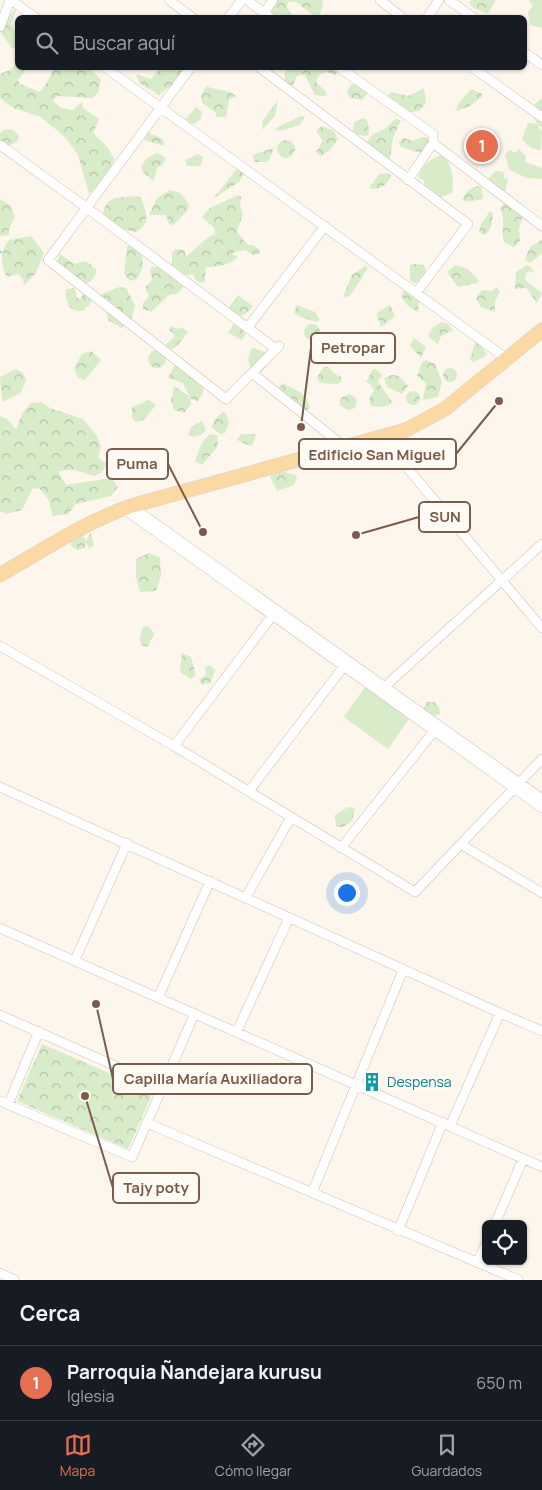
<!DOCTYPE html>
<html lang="es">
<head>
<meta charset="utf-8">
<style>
	body { margin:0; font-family:Manrope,sans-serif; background:#20242c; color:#f1f3f6 }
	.controls { position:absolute; right:15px; bottom:15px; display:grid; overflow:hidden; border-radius:8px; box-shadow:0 1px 4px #0004 }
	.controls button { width:45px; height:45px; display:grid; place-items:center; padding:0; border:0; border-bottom:1px solid #363941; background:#171b24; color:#f1f3f6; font:25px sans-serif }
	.you { position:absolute; left:346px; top:892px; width:18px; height:18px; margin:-12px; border:4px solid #fff; border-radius:50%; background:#1a73e8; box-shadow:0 0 0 8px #1a73e833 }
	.badge { display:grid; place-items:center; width:32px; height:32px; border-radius:50%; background:#e76f51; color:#fff; font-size:16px; font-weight:700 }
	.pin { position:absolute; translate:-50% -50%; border:2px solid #fff; box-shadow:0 1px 5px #0006 }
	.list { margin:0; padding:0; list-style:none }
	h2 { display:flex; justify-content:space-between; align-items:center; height:65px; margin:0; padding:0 20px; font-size:21px }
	h2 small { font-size:16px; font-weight:400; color:#9ea1a6 }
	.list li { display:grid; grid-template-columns:32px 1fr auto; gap:15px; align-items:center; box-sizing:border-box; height:75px; padding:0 20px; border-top:1px solid #363941 }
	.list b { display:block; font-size:19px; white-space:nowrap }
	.list p { margin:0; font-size:16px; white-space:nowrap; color:#9ea1a6 }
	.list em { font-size:16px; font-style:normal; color:#9ea1a6 }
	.icon { flex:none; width:28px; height:28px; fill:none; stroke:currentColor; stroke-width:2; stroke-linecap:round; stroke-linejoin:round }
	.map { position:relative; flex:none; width:542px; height:1280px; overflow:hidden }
	.search { position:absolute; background:#171b24; box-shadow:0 1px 4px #0004; left:15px; right:15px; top:15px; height:55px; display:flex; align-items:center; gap:12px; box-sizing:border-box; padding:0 18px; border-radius:8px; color:#9ea1a6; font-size:19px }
	.sheet { height:140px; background:#171b24 }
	nav { display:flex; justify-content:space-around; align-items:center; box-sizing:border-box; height:70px; border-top:1px solid #363941; background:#171b24; font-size:14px; color:#9ea1a6 }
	nav a { display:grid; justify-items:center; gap:2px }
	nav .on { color:#e76f51 }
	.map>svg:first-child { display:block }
	.grass { fill:#d8ecc9 }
	.forest { fill:url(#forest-crowns) }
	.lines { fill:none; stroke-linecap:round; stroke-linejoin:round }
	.stream { stroke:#a5d3da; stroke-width:2.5 }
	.street-casing { stroke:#d1beb0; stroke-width:10 }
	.primary-casing { stroke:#dad1cd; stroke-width:15 }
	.street { stroke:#fff; stroke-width:9 }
	.primary { stroke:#fbd9a5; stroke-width:14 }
	.labels { text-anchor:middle; stroke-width:5; stroke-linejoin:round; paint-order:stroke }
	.culture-label { font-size:14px; fill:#0d838f; stroke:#fffaf3; text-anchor:start }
	.leader { fill:none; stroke:#7a5c4d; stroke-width:2 }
	.callout-dot { fill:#7a5c4d; stroke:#fffaf3; stroke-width:2 }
	.callout { fill:#fffaf3; stroke:#7a5c4d; stroke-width:2 }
	.callout-label { font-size:15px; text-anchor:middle; font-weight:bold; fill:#7a5c4d }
</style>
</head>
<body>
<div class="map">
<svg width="542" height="1280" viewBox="0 0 542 1280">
	<defs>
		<pattern id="forest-crowns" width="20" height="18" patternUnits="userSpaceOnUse" patternTransform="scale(1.25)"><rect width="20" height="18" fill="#d8ecc9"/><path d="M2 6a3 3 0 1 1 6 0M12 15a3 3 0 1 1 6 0" fill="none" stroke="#b4c2a5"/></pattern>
	</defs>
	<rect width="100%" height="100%" fill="#fdf6ec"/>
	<!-- grass -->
	<path class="grass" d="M529,0H542V28L530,25L528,12L533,6Z
		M542,98V127L537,125L542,131L541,150L531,148L522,139L528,123L537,124L533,117L538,115L535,104Z
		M519,149L526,156L525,162L542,168V179L526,178L509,169L505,154L510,150L515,153Z
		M440,155C453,160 454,180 452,193L439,198L438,194L434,195L424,185V180L418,178C421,166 429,160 440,155Z
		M496,171L504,172V178L508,179L505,191L493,192L487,184L488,179Z
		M365,687L409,719L388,749L344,717Z"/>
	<!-- forest -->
	<path class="forest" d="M270,0H322L323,6L319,15H313L296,2H288L287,7L294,18L267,17Z
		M472,0H495V2L488,14L473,8L469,2Z
		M17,8L11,24L17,35L18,45L12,49L0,31L7,18Z
		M17,60L18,68H27L18,80L20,84L40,92L48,81L54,68H90L101,80L98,93L92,98L57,96L53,101L61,108L73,110L82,102L83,108L99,119L93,133L109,149L114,159C113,167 96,189 89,194L78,155L66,138L41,117L13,108L0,98V74L12,69Z
		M160,68L182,69L177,81L159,95C149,86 139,89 136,74L151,79Z
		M288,68H340L336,75L327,72L319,75L316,82L327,93L325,96L315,95L304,74L297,76L293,85H284L285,73Z
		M356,83L370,90L362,100L350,98L347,92L351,85Z
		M206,86C216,91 228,88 236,96L229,100L226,117H217L215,112L202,103L201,96Z
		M424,88L426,103L419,111L405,113L399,116C392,112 385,104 387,96L392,92L408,96Z
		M471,89L482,94V97L468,107L456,111L458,104Z
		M278,100L275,116L262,130L263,120Z
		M196,107L202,112L201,119L194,124L184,121Z
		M300,116L304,117L300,125L279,131L274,129Z
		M363,118L367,120L369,129L368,136L358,135L353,131L354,123Z
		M395,119L401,120L393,138L390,158L384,160L376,150L366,143L372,135L386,128Z
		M322,126L334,131L338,139L330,150L321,156L316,152L323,141L316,131Z
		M12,129L19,136L17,142L3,148L0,145V134L3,130Z
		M148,132L163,139L164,146L144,140Z
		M422,137H429L430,144L421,153L401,147L399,142L404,138L413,141Z
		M277 149a9 9 0 1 1 18 0a9 9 0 1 1-18 0Z
		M274,148L268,162H255L252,155Z
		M157,153L166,158L163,164L158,167L153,181L143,172L141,166L147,158Z
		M198,154L203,157L201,166H187L185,160Z
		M238,167L244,174L239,182L214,198Z
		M389,173L391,176C387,185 380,191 369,188L379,174Z
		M479,186L482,188L483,199L466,202L462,200C466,192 470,187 479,186Z
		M170,190L181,193L189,205L187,211L173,225L169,224L166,215H149L157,198Z
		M238,195L241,197L240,205L243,213L237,232L248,245H253L260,250L259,254L253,255L245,250L234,252L232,255L238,256C232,265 216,267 206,267L205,281L202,283L196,281L193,274L186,275L172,265V253L175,249L184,250L186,256C198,249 202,239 215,234L214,228L202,217L210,208Z
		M136,196L140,197C147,211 151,224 136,232L126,230L103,217C104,195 118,198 136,196Z
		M0,199L10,205L15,216L9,229V235L0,236Z
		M510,200L523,214L519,229L520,241L514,247L504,242C500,229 507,223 500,209L504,203Z
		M490,211L493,214C492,223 492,230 484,235L479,232L481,224Z
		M31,236L44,253L36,273L24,285L23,279L18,274L7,277C0,264 0,252 9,240Z
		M542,240V253L530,263L525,260L530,247Z
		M132,244L142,252L143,267L137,279L130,281L124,274L127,247Z
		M60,254L74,264L86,261L96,269V274L91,281L85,284L57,263Z
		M413,264L423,265L426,269L425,274L415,284L410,280V265Z
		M455,265L468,269L479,281L477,283L458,287L447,272Z
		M527,265L532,268L535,273L530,271L526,273L525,280L542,293L537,303L526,288L515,289L516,272Z
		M365,266L368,268L350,296L343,297L352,275Z
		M152,267H160L184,286L177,294L169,295L151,312L143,309V303L149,296L145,287L152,280L150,271Z
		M119,287L126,288L135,305L131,321L122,328L109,321L100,295Z
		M496,287L500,292L495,302V312L481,307L476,298L482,290L492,291Z
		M75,288L76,296L80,300L83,294L90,293L93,297L91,303L83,311H76L69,307L65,293L67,289Z
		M406,288L419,300L418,312L407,305L401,296Z
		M238,295L253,306C245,316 242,317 230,315L228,309Z
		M297,305L315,312L320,320L316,322L298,316L294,312Z
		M390,305L395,316L381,327L377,316L378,312Z
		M442,322L448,324L453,330L441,336L438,344L428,337L432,328Z
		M234,323L246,330L245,336L241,340L228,333Z
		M304 332a8 8 0 1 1 16 0a8 8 0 1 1-16 0Z
		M170,326L178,329L182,327L188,332L177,346L169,351L163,347L174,338V334L169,330Z
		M414,338L426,347L421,358L410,346Z
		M475,342L482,347L487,355L474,362L470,360Z
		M254,348L268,353L267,365L262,372L251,370L248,359L251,349Z
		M148 359a9 9 0 1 1 18 0a9 9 0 1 1-18 0Z
		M91,351L101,360L85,380L78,378L74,368L82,354Z
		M426,360L435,364L442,382L438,397L423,400L426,383L417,376L422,362Z
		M175,364L202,385L203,392L198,401L191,399L183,383L168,378Z
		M324,367H329L333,373L341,377L342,381L337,384L320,383L317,377Z
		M443 375a7 7 0 1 1 14 0a7 7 0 1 1-14 0Z
		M16,369L23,373L26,380L21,393L2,402L0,377Z
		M373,369H376L382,375L378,382L393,403L383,407L371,406L369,399L374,390L370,384L366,382Z
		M391,375L399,376L408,386L402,394L387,387L384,378Z
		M283,383L300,392L306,398L310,407L304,413L277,391Z
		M174,386L189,396L191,405L184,413L174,410L171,401Z
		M406 398a7 7 0 1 1 14 0a7 7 0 1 1-14 0Z
		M349,394L355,397L357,401L355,408L348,410L339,405L341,398Z
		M149,400L156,405L144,420L135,422L132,418V407Z
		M41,402L50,408L83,419L97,436L101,447L98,458L107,464L101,473L94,476L75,470L58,471L66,485L111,478L118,487L111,496L76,504L68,514L53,516L48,499L40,489L33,488L22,510L6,514L0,511V416L7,419L16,429L22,414L31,403Z
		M223,412L226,413L229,424L225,433L220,434L211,427L216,418Z
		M202,421L206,429C202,435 196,439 188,435L191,427Z
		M211,434L217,435L218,446L202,465L195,461C199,450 201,440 211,434Z
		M241,434H256L253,444L250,446L237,440Z
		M282,471L295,475L297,478L294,485L277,491L270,476Z
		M91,533L94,546L89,548L85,542V548L77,550L70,545L78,534L85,538V542Z
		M149,553L160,558L161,576L156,591L140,592L136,577V559Z
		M144,626L149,627L154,633L148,647L141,645C139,637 140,634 144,626Z
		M182,653L191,657L196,675L191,679L180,672Z
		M209,665L215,670L211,682L202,685L199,680L206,675L205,667Z
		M426,702H434L439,707L440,714L429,717L423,710Z
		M348,807L355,808L352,821L343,827H336L335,815Z
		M42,1044L153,1092L128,1149L17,1101Z"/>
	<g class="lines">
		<!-- stream -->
		<path class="stream" d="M0,252H1"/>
		<!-- street casing -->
		<g class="street-casing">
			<path id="street" d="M11,0L36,18
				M169,0L193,18
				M247,0L271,18
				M380,0L403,18
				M449,0L474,18
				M264,13L273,0
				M228,18L242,0
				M427,18L439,0
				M0,27L10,0
				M524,52L542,65
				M106,68L507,359
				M190,68L48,260L226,399L279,346
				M260,68L468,224L416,293
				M340,68L433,134V143L542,226
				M473,68L542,117
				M0,145L87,208L276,349
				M408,180L433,143
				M248,327L325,226
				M252,373L346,448
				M382,438L542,628
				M131,506L542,799
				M124,509L542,808
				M0,646L174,746L415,892L542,759
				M381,690L542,544
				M174,746L275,612
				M0,787L500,1013L450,1126
				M249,791L347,662
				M462,845L542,893
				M341,848L438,726
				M246,897L291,817
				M0,928L542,1167
				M75,960L127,843
				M158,998L210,881
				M500,1013L542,1031
				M0,1015L163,1087
				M237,1031L289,918
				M0,1101L132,1157L194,1015
				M8,1105L39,1031
				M147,1123L519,1280
				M312,1193L403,970
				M495,1224L523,1159
				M398,1231L443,1122
				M477,1263L486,1244
				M0,1273L15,1280"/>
		</g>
		<!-- primary casing -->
		<g class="primary-casing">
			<path id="primary" d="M0,575C43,550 83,523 131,506L406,430L445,409L542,330"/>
		</g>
		<!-- street -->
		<use href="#street" class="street"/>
		<!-- primary -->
		<use href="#primary" class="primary"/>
	</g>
	<!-- icons -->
	<defs>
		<g id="building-bare" transform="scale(1.5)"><path d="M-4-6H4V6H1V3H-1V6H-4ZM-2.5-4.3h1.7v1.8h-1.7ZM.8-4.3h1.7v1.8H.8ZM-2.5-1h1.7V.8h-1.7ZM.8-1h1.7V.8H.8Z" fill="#0f9aa8" stroke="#fffaf3" stroke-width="2.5" paint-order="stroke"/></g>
	</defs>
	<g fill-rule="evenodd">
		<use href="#building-bare" x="372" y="1082"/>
	</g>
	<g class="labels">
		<!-- culture labels -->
		<g class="culture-label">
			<text x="387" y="1087">Despensa</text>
		</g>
	</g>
	<!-- callouts -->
	<path class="leader" d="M301 427L311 348M499 401L456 454M203 532L168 464M356 535L419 517M96 1004L113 1079M85 1096L113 1188"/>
	<g class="callout-dot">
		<circle cx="301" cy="427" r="5"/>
		<circle cx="499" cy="401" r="5"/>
		<circle cx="203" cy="532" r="5"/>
		<circle cx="356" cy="535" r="5"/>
		<circle cx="96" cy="1004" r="5"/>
		<circle cx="85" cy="1096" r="5"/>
	</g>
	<g class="callout">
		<rect x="311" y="333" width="84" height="30" rx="5"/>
		<rect x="299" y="439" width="157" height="30" rx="5"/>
		<rect x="107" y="449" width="61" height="30" rx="5"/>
		<rect x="419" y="502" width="51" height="30" rx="5"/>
		<rect x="113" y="1064" width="199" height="30" rx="5"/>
		<rect x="113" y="1173" width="86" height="30" rx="5"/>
	</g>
	<g class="callout-label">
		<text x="353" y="353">Petropar</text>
		<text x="377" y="460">Edificio San Miguel</text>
		<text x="137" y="469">Puma</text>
		<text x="445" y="522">SUN</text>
		<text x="213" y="1084">Capilla María Auxiliadora</text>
		<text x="156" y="1193">Tajy poty</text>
	</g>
</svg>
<div class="controls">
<button><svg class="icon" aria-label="locate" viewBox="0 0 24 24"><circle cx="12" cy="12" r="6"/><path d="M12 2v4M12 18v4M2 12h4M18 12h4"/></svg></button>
</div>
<div class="you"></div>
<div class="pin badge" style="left:482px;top:146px">1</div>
<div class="search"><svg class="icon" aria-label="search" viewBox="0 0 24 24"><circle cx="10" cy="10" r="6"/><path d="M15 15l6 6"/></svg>Buscar aquí</div>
</div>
<section class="sheet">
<h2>Cerca<small></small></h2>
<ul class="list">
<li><span class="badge">1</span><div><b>Parroquia Ñandejara kurusu</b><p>Iglesia</p></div><em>650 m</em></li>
</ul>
</section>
<nav>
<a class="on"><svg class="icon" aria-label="map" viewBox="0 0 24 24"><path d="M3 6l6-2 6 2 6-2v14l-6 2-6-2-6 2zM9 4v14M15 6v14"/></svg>Mapa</a>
<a><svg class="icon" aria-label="directions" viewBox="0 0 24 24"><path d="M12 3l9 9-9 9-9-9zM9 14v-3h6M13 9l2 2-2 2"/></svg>Cómo llegar</a>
<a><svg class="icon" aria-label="saved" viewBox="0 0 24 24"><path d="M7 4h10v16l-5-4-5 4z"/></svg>Guardados</a>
</nav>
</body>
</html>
